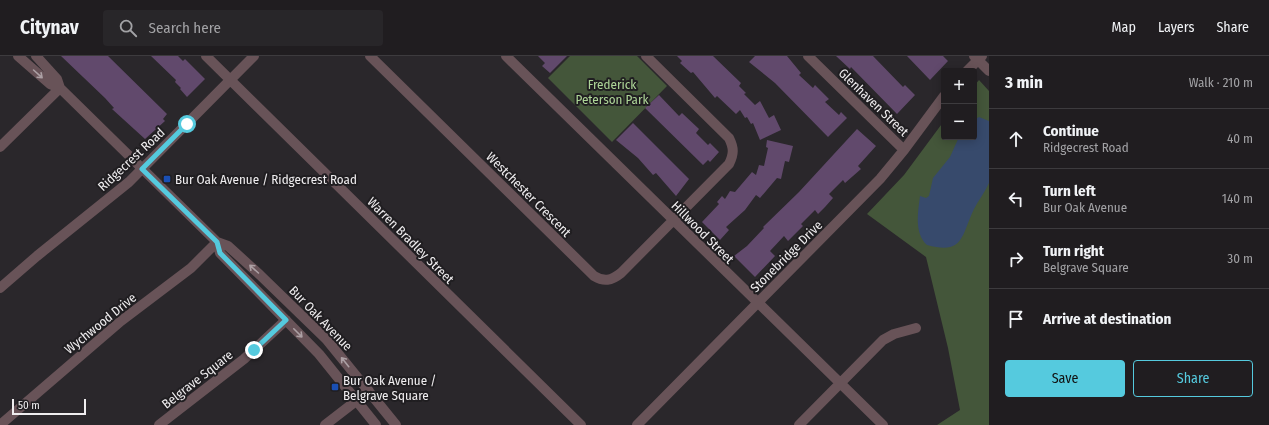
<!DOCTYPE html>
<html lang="en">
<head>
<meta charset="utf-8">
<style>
	body { margin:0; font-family:"Fira Sans Condensed",sans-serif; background:#282629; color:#f1f3f6 }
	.controls { position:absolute; right:12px; top:12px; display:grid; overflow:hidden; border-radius:4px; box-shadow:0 2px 10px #0003 }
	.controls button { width:36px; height:36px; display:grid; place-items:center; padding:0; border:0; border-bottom:1px solid #3d3b3e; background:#201d20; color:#f1f3f6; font:20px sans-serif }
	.scale { position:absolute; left:12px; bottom:10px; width:74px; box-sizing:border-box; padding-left:4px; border:2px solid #efedef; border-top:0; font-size:11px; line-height:14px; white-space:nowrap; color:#efedef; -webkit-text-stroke:3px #201e21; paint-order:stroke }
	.stop { position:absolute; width:12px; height:12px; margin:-9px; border:3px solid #55cade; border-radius:50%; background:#fff }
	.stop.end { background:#55cade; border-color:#fff; box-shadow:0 1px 4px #0008 }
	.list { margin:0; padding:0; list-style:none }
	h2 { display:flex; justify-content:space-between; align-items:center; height:52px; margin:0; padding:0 16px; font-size:17px }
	h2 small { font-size:13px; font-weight:400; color:#a2a2a5 }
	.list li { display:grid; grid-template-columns:26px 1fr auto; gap:12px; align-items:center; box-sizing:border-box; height:60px; padding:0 16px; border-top:1px solid #3d3b3e }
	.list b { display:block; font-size:15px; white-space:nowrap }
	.list p { margin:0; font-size:13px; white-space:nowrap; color:#a2a2a5 }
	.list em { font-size:13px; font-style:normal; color:#a2a2a5 }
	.actions { display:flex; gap:8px; padding:12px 16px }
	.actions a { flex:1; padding:9px 0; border:1px solid #55cade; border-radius:4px; text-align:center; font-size:14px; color:#55cade }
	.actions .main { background:#55cade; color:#111 }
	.icon { flex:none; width:22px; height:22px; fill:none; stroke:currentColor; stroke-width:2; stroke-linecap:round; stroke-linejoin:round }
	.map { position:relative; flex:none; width:989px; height:369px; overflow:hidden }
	header { display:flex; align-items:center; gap:24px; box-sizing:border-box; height:56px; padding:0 20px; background:#201d20; border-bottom:1px solid #3d3b3e }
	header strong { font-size:19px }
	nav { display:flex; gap:22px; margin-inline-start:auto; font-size:14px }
	.search { width:280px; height:36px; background:#282629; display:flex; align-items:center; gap:10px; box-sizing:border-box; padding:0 14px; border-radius:4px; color:#a2a2a5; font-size:15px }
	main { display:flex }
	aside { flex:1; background:#201d20 }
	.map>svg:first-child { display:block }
	.green { fill:#44563a }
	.water { fill:#374a6c }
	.building { fill:#61496c }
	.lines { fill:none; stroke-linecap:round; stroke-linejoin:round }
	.minor { stroke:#685358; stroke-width:10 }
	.oneway { stroke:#aca0a4 }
	.route { stroke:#55cade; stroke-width:5 }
	.transit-dot { fill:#1a4fb4; stroke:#201e21; stroke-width:1.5 }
	.labels { text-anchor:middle; stroke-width:4; stroke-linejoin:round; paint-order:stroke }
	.park-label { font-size:13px; fill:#add597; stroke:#201e21 }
	.street-label { font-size:13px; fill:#efedef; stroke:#201e21 }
	.poi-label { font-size:13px; fill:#efedef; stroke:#201e21; text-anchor:start }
</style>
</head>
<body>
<header>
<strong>Citynav</strong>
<div class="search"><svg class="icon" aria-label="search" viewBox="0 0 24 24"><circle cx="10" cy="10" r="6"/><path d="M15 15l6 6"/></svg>Search here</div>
<nav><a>Map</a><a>Layers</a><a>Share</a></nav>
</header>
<main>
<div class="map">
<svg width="989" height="369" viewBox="0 0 989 369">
	<rect width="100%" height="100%" fill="#2a272b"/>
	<!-- green -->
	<path class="green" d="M570,0H637L667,30L612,86L548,22Z
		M979,24L989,35V369H937L960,354L948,292L926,201L867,158L904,119L944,65V81H974V30Z"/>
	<!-- water -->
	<path class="water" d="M979,61L989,65C989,78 989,117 989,127C985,136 978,145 974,153C961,180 964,199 927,189C914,177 918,156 920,140L926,142L929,140L933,122L950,101L959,81H974V64Z"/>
	<!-- building -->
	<path class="building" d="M61,0H108L167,58L163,63L165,65L145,83L112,53L114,52L105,42Z
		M151,0H178L183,5L185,3L205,23L187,41L180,33L181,32L175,26L176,24Z
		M538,0H567L550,17L542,10L545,7Z
		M677,0H713L741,27L739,30L746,37L744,38L755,49L760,45L769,62L774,59L781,74L760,84L753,67L751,68L747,61L745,62L740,54L736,58L717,40L715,42L693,16L691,17L680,7L682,5Z
		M755,0H787L801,17L799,19L813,32L815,29L829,43L825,46L839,59L841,56L847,62L828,81L775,27L749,6Z
		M836,0H873L903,31L905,29L915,39L897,58L851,11L850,13Z
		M907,0H943L948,5L930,24Z
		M659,39L679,60L682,57L699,73L696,77L708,89L710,87L719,96L710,106L708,104L703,109L645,52Z
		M633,67L689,123L676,140L656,117L653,119L638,102L616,84Z
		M857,73L876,90L858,110L861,113L845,127L843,124L829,138L833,142L825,151L818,158L815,154L801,168L803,170L788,185L784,180L770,195L775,200L755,221L734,200L747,190L764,172L763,171L799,136Z
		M767,84L793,90L789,106L785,105L781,123L777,122L760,142L756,139L745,154L726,171L729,174L720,184L702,166L719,148L717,146L722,140L725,143L730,135L735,136L752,116L756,119L759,109L764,110L768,92L766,91Z"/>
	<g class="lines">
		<!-- minor -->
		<path class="minor" d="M18,0L50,28L60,32L217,186L220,197L319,298L376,369
			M36,0L57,23L60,32
			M206,0L581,369
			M370,0L594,220C604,226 611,225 621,217L729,108C734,98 734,92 729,82L646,0
			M506,0L883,369
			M808,0L904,94
			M974,0L989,15
			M967,15L982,0
			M0,91L60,32
			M217,186L228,190L260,219L327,284L396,369
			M0,232L37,200L129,126L254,0
			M0,369L121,265L191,212L217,186
			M159,369L244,303L286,264
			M325,369L369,335
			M637,369L880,123L904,94L944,40
			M799,369L883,284L894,278L916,272"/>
	</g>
	<!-- one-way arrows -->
	<defs><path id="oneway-shaft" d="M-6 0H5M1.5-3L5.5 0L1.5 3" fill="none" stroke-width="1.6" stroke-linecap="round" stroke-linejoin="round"/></defs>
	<g class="oneway">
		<use href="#oneway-shaft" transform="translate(38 18) rotate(42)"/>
		<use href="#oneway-shaft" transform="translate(254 213) rotate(-138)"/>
		<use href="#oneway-shaft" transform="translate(298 277) rotate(45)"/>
		<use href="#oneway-shaft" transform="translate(345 306) rotate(-129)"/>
	</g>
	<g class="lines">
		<!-- route -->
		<path class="route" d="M187,68L142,113L217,186L220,197L286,264L254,294"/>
	</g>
	<!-- markers -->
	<g class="transit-dot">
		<rect x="163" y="119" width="8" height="8" rx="2"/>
		<rect x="331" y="327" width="8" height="8" rx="2"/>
	</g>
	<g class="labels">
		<!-- park labels -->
		<g class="park-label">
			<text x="612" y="33">Frederick<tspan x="612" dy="15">Peterson Park</tspan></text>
		</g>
		<!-- street labels -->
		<g class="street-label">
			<text transform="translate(874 46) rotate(44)" y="5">Glenhaven Street</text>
			<text transform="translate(131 103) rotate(-43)" y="5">Ridgecrest Road</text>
			<text transform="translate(529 138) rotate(45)" y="5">Westchester Crescent</text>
			<text transform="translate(703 176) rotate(45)" y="5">Hillwood Street</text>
			<text transform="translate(411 184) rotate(45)" y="5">Warren Bradley Street</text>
			<text transform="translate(786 200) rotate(-45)" y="5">Stonebridge Drive</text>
			<text transform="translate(321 262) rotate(46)" y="5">Bur Oak Avenue</text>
			<text transform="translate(100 267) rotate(-39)" y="5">Wychwood Drive</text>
			<text transform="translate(197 323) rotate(-38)" y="5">Belgrave Square</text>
		</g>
		<!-- poi labels -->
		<g class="poi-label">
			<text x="175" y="128">Bur Oak Avenue / Ridgecrest Road</text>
			<text x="343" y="329">Bur Oak Avenue /<tspan x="343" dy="15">Belgrave Square</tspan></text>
		</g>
	</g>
</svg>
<div class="controls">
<button>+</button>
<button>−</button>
</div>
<div class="scale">50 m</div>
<div class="stop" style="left:187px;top:68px"></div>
<div class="stop end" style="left:254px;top:294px"></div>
</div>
<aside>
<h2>3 min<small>Walk · 210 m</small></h2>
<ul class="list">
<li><svg class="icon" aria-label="ahead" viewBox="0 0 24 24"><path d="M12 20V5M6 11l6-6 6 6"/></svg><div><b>Continue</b><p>Ridgecrest Road</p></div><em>40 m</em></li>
<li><svg class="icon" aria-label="left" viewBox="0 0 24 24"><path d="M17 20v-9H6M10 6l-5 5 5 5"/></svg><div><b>Turn left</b><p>Bur Oak Avenue</p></div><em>140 m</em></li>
<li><svg class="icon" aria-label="right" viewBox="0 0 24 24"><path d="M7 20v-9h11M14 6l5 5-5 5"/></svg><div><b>Turn right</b><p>Belgrave Square</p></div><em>30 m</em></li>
<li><svg class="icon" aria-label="arrive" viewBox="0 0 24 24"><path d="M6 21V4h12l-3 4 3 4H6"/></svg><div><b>Arrive at destination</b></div></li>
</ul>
<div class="actions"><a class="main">Save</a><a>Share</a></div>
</aside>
</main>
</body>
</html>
